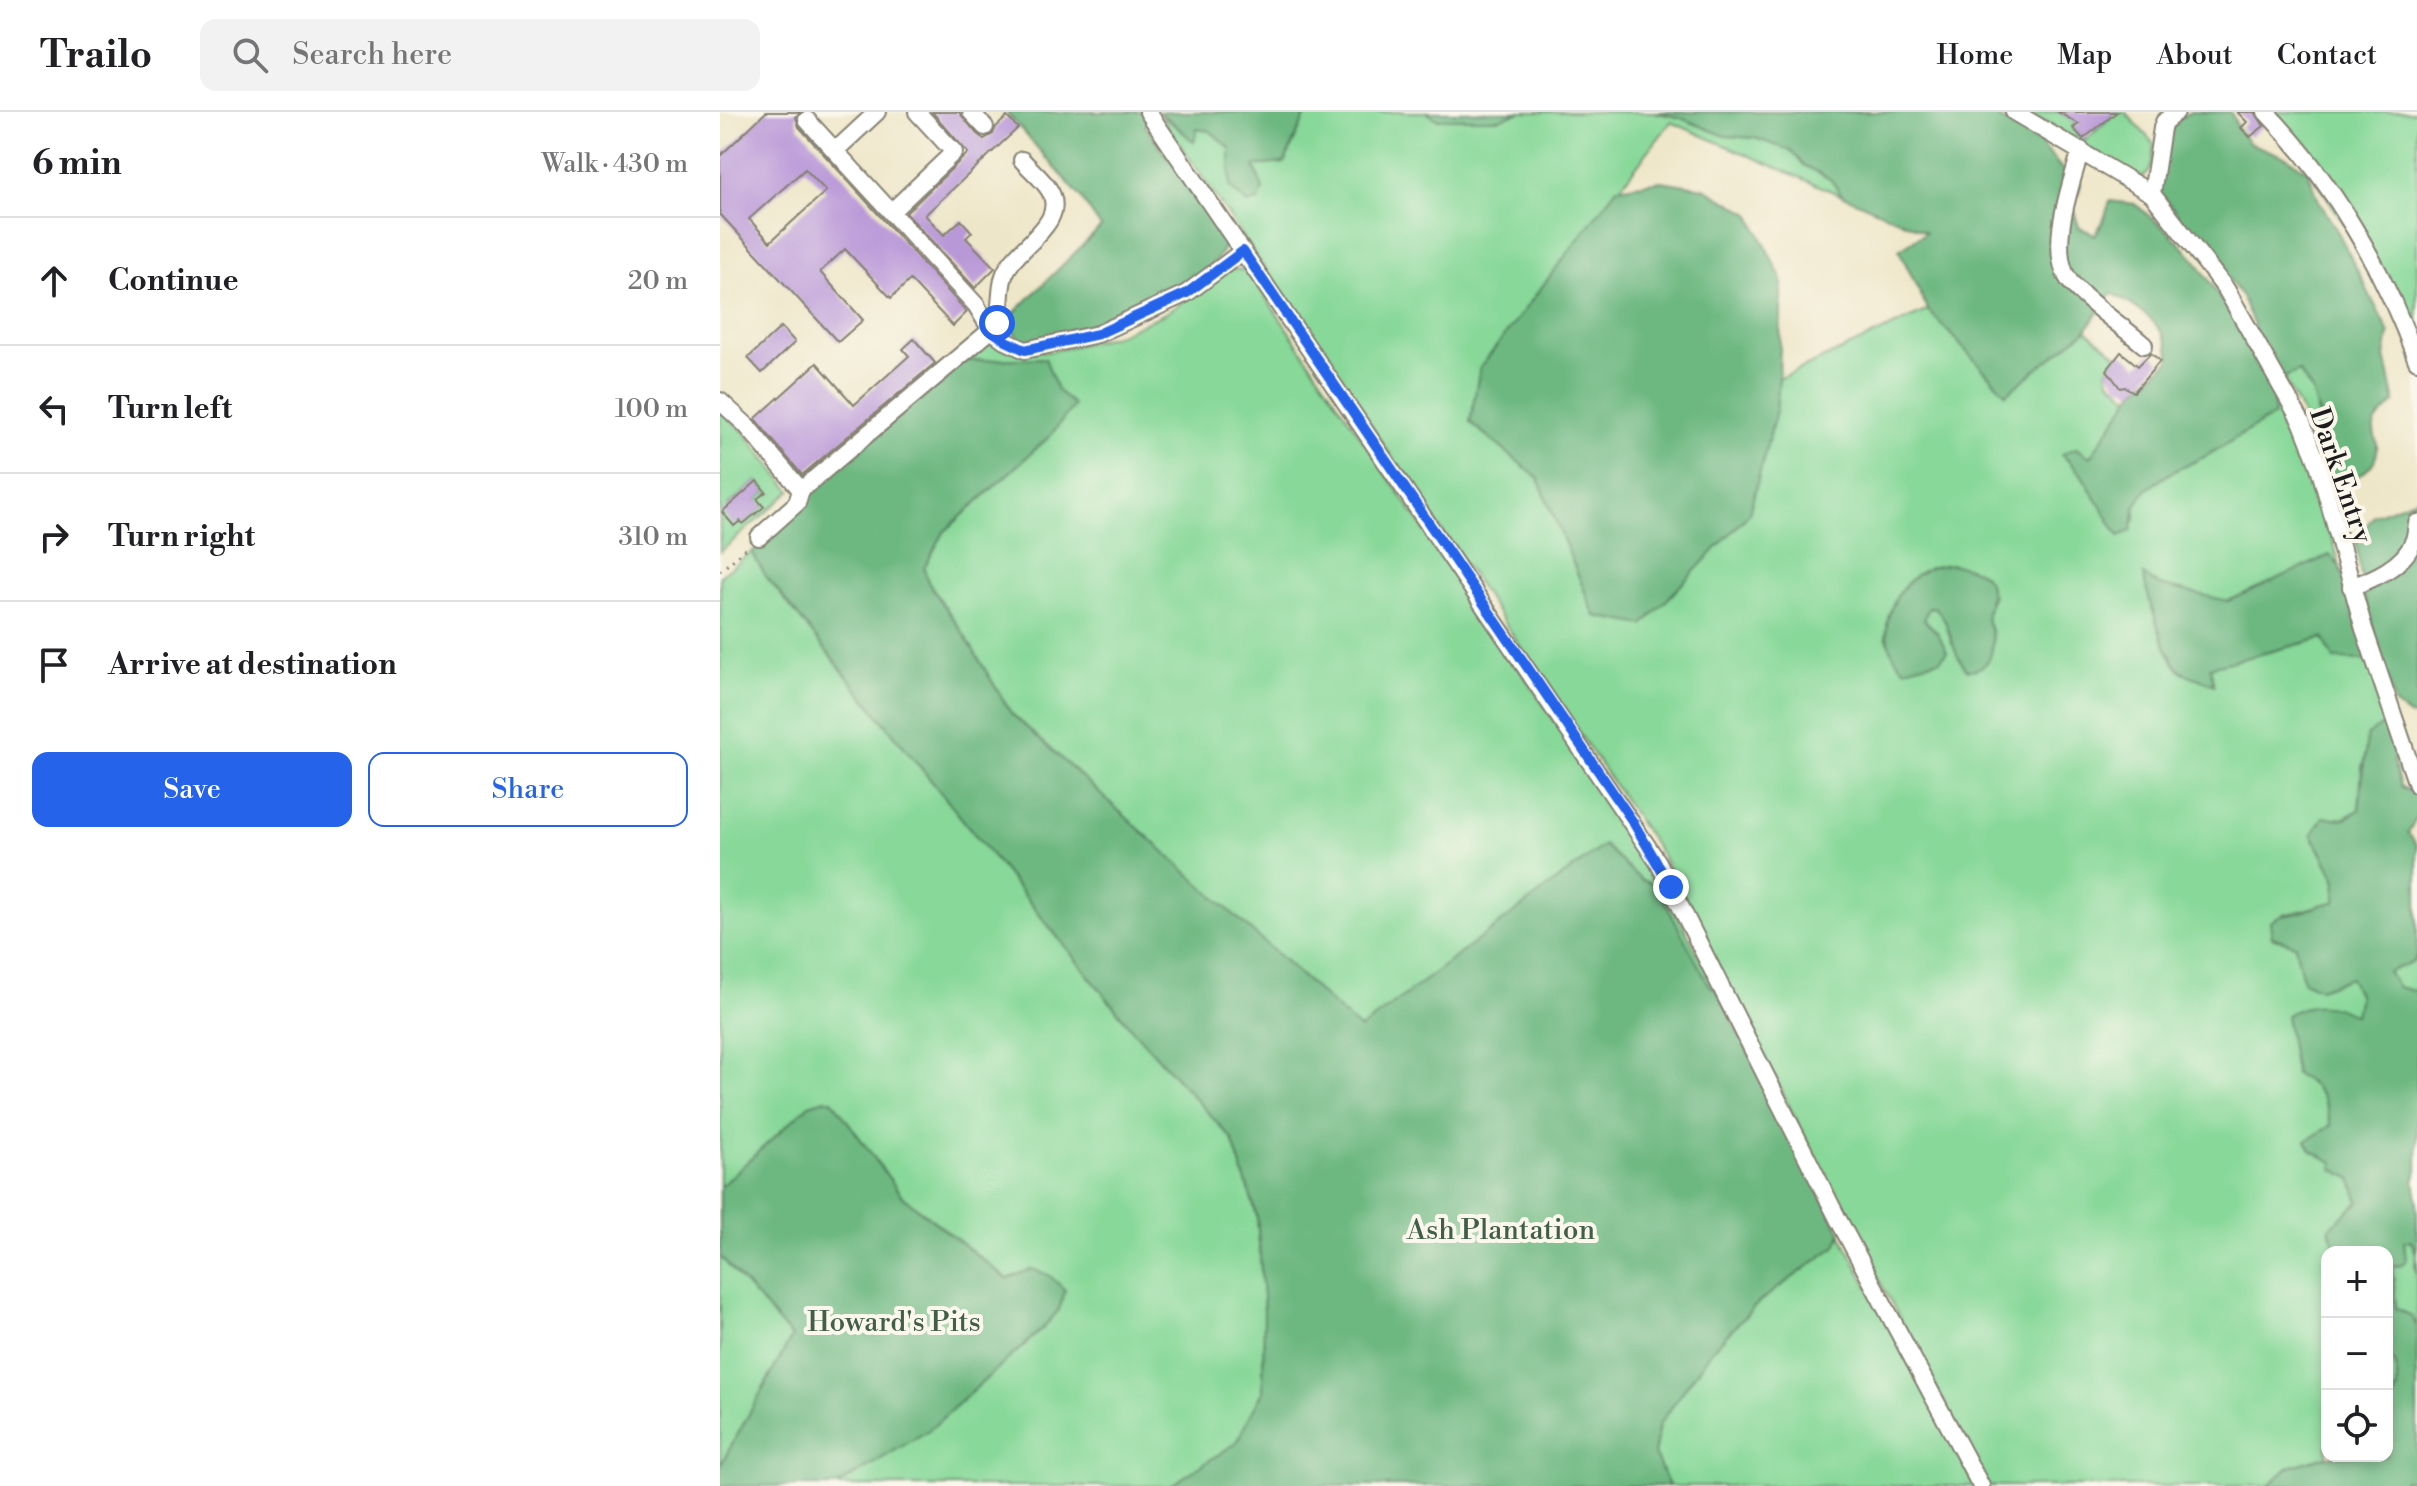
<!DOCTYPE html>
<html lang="en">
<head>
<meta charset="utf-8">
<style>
	body { margin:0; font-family:"Libre Bodoni",serif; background:#f2f2f2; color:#202124 }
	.controls { position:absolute; right:24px; bottom:24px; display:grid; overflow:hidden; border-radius:16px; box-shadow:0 4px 12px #0003 }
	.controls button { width:72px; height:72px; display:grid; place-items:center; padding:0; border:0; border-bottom:2px solid #e0e0e0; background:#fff; color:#202124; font:40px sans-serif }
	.stop { position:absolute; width:24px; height:24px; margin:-18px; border:6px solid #2563eb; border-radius:50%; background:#fff }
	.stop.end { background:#2563eb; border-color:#fff; box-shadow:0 2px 8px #0008 }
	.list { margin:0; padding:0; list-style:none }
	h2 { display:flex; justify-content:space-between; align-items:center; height:104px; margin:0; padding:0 32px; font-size:34px }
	h2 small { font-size:26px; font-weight:400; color:#757577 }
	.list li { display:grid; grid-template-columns:52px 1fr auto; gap:24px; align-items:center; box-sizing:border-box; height:128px; padding:0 32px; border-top:2px solid #e0e0e0 }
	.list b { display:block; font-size:30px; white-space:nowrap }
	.list em { font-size:26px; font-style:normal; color:#757577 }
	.actions { display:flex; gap:16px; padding:24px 32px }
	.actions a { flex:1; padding:18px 0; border:2px solid #2563eb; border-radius:16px; text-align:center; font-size:28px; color:#2563eb }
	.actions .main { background:#2563eb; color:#fff }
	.icon { flex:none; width:44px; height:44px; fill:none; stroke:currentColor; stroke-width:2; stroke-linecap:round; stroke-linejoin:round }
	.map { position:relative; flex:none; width:1697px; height:1374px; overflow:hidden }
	header { display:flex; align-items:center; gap:48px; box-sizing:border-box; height:112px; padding:0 40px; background:#fff; border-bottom:2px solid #e0e0e0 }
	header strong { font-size:38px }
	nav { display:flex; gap:44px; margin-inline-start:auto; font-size:28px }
	.search { width:560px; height:72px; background:#f2f2f2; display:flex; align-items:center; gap:20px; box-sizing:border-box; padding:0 28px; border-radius:16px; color:#757577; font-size:30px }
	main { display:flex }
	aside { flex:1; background:#fff }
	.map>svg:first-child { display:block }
	.green { fill:#87d899; stroke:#527a5a; stroke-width:2; fill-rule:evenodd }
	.forest { fill:#6db881; stroke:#446a4e; stroke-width:2 }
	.building { fill:#b998d8; fill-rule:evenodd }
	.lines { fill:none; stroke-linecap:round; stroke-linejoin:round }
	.minor-casing { stroke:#858172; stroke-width:20 }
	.path { stroke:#858172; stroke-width:3; stroke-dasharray:2 6; stroke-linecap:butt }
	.minor { stroke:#fff; stroke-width:16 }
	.route { stroke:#2563eb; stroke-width:10 }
	.labels { text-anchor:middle; stroke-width:8; stroke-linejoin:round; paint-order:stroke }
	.street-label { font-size:28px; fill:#1c1c1c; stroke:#fbf7ec }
	.park-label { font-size:28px; fill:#415e48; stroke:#fbf7ec }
</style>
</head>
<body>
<header>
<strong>Trailo</strong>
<div class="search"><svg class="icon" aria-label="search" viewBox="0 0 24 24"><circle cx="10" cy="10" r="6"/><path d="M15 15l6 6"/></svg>Search here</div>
<nav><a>Home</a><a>Map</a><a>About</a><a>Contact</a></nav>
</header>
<main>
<aside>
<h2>6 min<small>Walk · 430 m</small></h2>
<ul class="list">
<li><svg class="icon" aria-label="ahead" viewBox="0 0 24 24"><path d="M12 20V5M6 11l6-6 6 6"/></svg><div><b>Continue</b></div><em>20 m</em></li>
<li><svg class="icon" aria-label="left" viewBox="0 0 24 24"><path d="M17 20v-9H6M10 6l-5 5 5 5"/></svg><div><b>Turn left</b></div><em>100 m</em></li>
<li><svg class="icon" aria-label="right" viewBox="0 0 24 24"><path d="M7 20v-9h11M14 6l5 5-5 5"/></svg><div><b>Turn right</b></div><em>310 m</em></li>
<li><svg class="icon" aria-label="arrive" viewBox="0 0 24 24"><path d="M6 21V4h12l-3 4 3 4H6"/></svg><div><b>Arrive at destination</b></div></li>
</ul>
<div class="actions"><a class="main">Save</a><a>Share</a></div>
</aside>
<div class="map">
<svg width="1697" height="1374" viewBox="0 0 1697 1374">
	<rect width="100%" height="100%" fill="#fbf7ec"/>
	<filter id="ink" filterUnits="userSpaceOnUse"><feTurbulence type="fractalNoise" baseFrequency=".0125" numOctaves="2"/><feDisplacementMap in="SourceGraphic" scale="16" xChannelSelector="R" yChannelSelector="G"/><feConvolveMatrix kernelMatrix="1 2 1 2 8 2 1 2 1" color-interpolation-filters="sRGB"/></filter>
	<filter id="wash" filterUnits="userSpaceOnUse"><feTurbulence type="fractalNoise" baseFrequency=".006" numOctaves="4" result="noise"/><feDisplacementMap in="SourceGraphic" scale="32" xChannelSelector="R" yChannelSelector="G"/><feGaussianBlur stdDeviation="1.8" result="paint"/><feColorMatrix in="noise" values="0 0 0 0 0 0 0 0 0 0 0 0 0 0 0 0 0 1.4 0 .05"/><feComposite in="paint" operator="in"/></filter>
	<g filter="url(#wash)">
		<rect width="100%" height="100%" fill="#eee6c8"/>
		<!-- green -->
		<path class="green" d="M587,0H706L717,7H778L800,0H934L961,6L1005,24L1035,26L1070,38L1084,53L1110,67L1123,84L951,10L760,256L750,310L818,366L875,504L1056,299L1059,267L1208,198L1286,282L1366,218L1398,244L1387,258L1389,268L1410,286L1370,345L1342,343L1361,362L1399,424L1415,408L1416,393L1427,377L1450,361L1486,344L1554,303V280L1561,286L1594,360L1620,455L1610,443L1508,490L1439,473L1424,464C1429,485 1445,552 1464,561C1473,566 1484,568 1494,572L1489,555L1604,526L1649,548L1676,621L1642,653L1639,698L1592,723L1616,769L1615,790C1597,792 1581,801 1563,802L1552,825L1575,833L1600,877L1630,865L1639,884L1635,904L1575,962C1602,977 1604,984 1611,1013L1587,1030L1592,1039L1614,1050L1612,1057L1631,1066L1639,1090L1609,1116L1617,1140H1607V1344L1569,1355L1548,1374H1269L1123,1100L943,745L439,1L474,29L477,17L491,19L510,36L543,77L534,53L564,51ZM1273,482L1266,506C1277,527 1275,545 1255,558L1232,532L1223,502L1214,495L1208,496L1204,507L1218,521L1166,526L1168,506L1177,487Z
			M1308,0H1338L1356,10L1353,17L1362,27L1366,28L1391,5L1392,0H1405L1434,32C1432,45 1434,64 1419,66Z
			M1553,0H1697V227Z
			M511,157L527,158L927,744L997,879L989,873L921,768L884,734L641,918L291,601L245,524L208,470L203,456L224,420L331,323L337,278L325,246L243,249L265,233L272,231L328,240L395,224L446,201Z
			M1579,259C1595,283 1602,292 1593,321L1563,266Z
			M0,299L23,319L71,379L0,440ZM37,369L46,380L37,387L43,395L23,412L8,394Z
			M32,440L45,463L412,917L512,1027L537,1104L544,1199L543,1280L516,1331L450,1374H116L209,1318L323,1216L288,1167L182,1084L112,988L89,994L0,1075V464Z
			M1697,843V876L1694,879L1677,875L1668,860L1694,849Z
			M1120,1122L1255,1374H949L934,1342L939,1313L993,1237L1040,1189L1116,1134Z
			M1684,1128L1691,1129L1696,1141L1697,1214L1691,1204L1676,1196L1672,1153L1679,1154Z
			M0,1144L72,1225L0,1354Z
			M1667,1243L1676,1252L1678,1276L1668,1295L1667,1311Z"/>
		<!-- forest -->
		<path class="forest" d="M286,0H436L425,14L508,128C502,141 494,153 482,162C444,190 349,229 302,229L284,211L381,115L359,83Z
			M437,0H587L564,51L534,54L543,77L539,89L527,92L510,75V36L490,19L477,17L474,30L448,6Z
			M706,0H800L778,7H717Z
			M934,0H1268L1319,29L1341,56L1361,72L1353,96L1359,115L1375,123L1384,107L1390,89L1415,92L1451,122L1477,150L1526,227L1534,214L1521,183L1439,79C1443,55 1443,7 1472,0C1484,0 1500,0 1511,0L1518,17L1529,31L1566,45L1588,59L1599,89L1619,122L1669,221L1665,245L1675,290C1668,297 1657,305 1654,314C1653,321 1656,326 1657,333C1659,356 1638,365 1621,372L1606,364L1593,321L1599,302L1592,279L1579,259L1563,266L1551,267L1554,280V303L1486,344L1450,361L1427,377L1416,393L1411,419L1399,424L1361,362L1342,342L1356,336L1370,345L1414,280L1450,248C1448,212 1420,198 1392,181L1366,218L1286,282L1208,198L1179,138L1206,120L1123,84L1110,67L1084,53L1070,38L1035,26L1005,24L961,6Z
			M941,69L984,76L1030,102L1062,168L1059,267L1056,299L1029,402L923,513L875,504L818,366L750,310L760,256L897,76Z
			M325,246L337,278L354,293L331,323L224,420L204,456L208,470L245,524L291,601L640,917L884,733L921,768L936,773L989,873L997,879L1121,1121L1116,1134L1040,1189L993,1237L939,1313L934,1342L949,1374H450L516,1331L543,1280L544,1199L537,1104L512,1027L412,917L45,463L32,440L82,395L86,383L243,249Z
			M1697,387V604H1690L1675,593L1643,480L1636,429L1654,403Z
			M1610,443L1620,455L1649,548L1614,547L1603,526L1490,555L1494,573C1485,568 1474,566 1465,561C1446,553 1428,483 1423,463L1439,473L1508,489Z
			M1230,452C1270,459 1276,466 1266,506C1276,525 1277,558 1248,558C1229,541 1233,510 1214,495H1209L1204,508L1218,521L1227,540L1220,548L1185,557C1151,528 1169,477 1205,458C1212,454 1222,453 1230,452Z
			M1665,612L1676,621L1682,640L1673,647L1680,674L1697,683V704L1688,721L1697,733V843L1694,849L1668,860L1678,875L1694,879L1697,876V1058L1694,1070L1697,1087V1160L1695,1157L1696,1141L1691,1129H1684L1686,1149L1679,1154L1672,1153L1676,1196L1691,1204L1697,1214V1370L1684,1368L1680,1374H1548L1569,1355L1607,1344H1667L1668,1295L1678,1276L1676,1252L1667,1243V1140H1617L1609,1116L1639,1090L1631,1066L1612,1057L1613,1050L1592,1039L1586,1029L1611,1013C1604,983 1602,977 1575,962L1566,903C1590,890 1611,891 1635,903L1639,884L1630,866L1600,877L1583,869L1575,833L1552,825L1550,810C1563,801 1568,804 1582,800C1593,796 1603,791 1615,790L1616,768L1592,723L1603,705L1625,707L1639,698L1647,623Z
			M105,988H112L182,1084L287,1167L312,1157L329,1163L345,1178L339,1198L323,1216L209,1318L116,1374H0V1354L72,1225L0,1144V1075L89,993Z"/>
		<g id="blocks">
			<!-- building -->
			<path class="building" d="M46,0H80L76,5L79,15L247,200L233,214L190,168L171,186L125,137L100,160L143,208L118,230L0,102V44ZM85,57L106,79L50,130L29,107Z
				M212,0H239L257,22L264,27L273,22L276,15L287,5L298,16L205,103L224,123L241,108L252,120L246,126L275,156L255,176L186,101L248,41Z
				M1338,0H1397L1363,27L1353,16L1359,12Z
				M1517,0H1535L1544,14L1530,25L1521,16L1527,10Z
				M61,215L75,230L42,261L28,246Z
				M194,227L215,251L82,363L35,307L97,251L134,293L189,244L183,237Z
				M1401,240L1418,254L1431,241L1440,249L1414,280L1405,275L1400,276L1387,258Z
				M37,369L46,380L37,387L44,395L23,412L20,409L14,414L2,400Z"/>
		</g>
	</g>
	<g filter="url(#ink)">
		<use href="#blocks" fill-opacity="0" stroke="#858172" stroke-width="2"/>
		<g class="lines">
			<!-- minor casing -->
			<g class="minor-casing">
				<path id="minor" d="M251,0L265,15
					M428,0L938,750L1118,1107L1261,1374
					M1294,0L1432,82L1506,177L1582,311L1599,355L1644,517L1697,673
					M1546,0C1613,69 1664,158 1697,249
					M1361,38C1351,72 1325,142 1352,172C1372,194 1401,213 1424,233
					M115,39L157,0
					M302,48C310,57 321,66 328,76C352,111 293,135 284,164C278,182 284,204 271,218L286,229L305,238L378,222L467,181L523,139
					M1432,82L1442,16L1444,10L1456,0
					M171,100L234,40L197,0
					M0,289L26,313L81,378L77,391L39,425
					M81,378L271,218L256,193L87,8
					M1631,475C1653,467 1684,454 1693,430C1696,424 1696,417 1697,411"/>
			</g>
			<!-- path -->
			<path class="path" d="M0,459L28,435"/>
			<!-- minor -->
			<use href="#minor" class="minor"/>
		</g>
	</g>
	<g class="lines" filter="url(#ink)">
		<!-- route -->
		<path class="route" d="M277,211L271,218L286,229L305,238L378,222L467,181L523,139L913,710L951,775"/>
	</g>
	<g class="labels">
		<!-- street labels -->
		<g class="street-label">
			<text transform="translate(1622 363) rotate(71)" y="10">Dark Entry</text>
		</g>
		<!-- park labels -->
		<g class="park-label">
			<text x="781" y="1127">Ash Plantation</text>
			<text x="174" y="1219">Howard's Pits</text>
		</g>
	</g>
</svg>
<div class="controls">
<button>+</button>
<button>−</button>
<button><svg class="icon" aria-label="locate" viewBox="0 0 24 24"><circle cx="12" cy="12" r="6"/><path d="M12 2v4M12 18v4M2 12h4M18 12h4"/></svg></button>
</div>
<div class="stop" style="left:277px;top:211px"></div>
<div class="stop end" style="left:951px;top:775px"></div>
</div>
</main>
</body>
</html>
